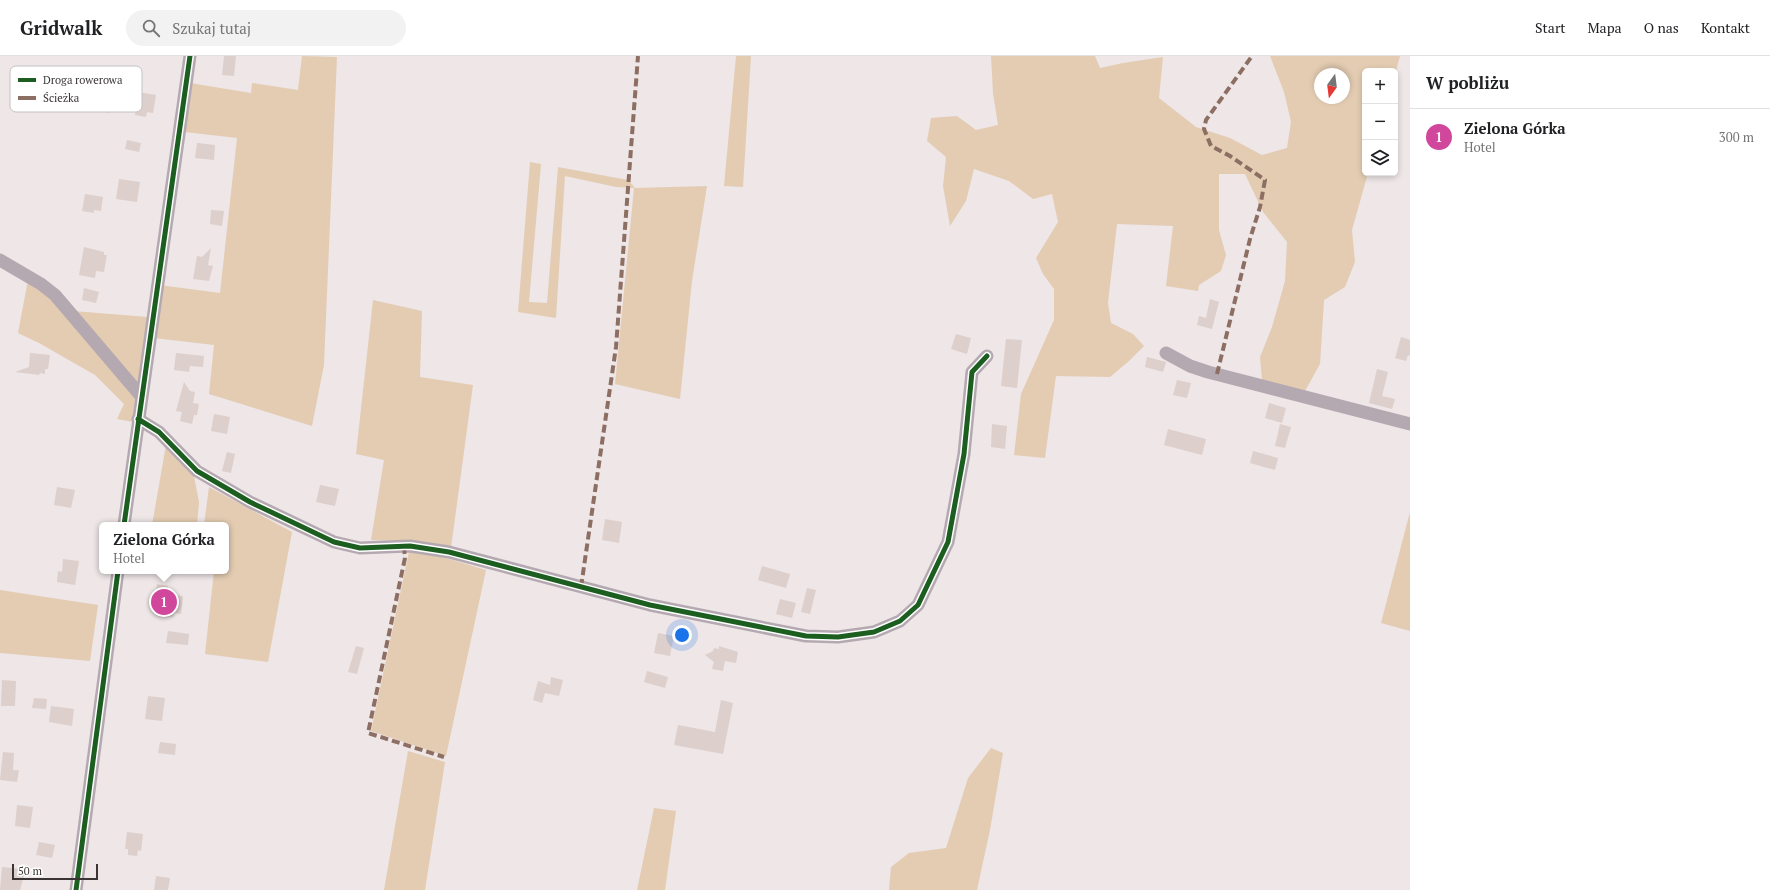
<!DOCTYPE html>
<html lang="pl">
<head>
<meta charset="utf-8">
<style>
	body { margin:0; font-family:"PT Serif",serif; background:#f2f2f2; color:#202124 }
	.controls { position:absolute; right:12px; top:12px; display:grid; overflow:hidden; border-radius:6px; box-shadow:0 2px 6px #0003 }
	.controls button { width:36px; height:36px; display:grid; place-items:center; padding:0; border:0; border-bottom:1px solid #e0e0e0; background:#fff; color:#202124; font:20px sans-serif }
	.compass { position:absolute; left:1314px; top:12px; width:36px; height:36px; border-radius:50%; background:#fff; box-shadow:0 2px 6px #0003; rotate:194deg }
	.scale { position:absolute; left:12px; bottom:10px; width:86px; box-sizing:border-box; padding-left:4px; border:2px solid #3a3435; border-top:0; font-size:11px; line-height:14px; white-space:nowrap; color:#3a3435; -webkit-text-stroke:3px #fff; paint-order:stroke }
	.you { position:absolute; left:682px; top:579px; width:14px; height:14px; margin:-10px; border:3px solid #fff; border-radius:50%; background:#1a73e8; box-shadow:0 0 0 6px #1a73e833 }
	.badge { display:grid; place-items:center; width:26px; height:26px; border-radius:50%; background:#db2777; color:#fff; font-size:13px; font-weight:700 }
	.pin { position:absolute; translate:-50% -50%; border:2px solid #fff; box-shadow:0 1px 4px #0006 }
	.popup { position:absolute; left:99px; top:466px; width:130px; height:52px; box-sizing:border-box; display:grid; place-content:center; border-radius:6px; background:#fff; filter:drop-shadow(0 1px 3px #0005); font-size:13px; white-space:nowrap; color:#757577 }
	.popup b { font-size:15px; color:#202124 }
	.popup::after { content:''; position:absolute; left:50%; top:100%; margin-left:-8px; border:8px solid transparent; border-top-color:#fff }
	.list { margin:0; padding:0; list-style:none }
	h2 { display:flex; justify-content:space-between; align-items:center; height:52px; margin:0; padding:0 16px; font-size:17px }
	h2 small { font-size:13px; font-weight:400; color:#757577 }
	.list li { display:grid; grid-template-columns:26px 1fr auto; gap:12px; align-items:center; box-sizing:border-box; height:56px; padding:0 16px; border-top:1px solid #e0e0e0 }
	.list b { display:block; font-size:15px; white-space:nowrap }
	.list p { margin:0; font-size:13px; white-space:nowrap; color:#757577 }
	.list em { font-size:13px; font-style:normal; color:#757577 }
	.icon { flex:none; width:22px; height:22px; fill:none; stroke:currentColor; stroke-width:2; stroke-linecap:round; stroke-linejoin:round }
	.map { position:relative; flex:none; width:1410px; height:834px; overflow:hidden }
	header { display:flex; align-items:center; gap:24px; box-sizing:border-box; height:56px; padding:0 20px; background:#fff; border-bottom:1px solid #e0e0e0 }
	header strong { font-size:19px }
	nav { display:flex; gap:22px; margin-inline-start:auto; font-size:14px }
	.search { width:280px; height:36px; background:#f2f2f2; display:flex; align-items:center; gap:10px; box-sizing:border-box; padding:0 14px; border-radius:22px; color:#757577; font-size:15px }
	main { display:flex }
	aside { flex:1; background:#fff }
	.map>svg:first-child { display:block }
	.green { fill:#e3ccb2; fill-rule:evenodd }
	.building { fill:#ddcfcb }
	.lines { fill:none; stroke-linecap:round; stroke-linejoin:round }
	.street { stroke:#b5a9b1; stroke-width:13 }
	.quiet { stroke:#8d6e63; stroke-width:4; stroke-dasharray:8 4; stroke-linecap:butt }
	.cycleway-casing { stroke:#fff; stroke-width:8 }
	.cycleway { stroke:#1b5e20; stroke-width:5 }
	.key { fill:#fff; stroke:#c4c2c2; stroke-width:1 }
	.key-label { font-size:11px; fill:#3a3435 }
</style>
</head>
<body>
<header>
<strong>Gridwalk</strong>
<div class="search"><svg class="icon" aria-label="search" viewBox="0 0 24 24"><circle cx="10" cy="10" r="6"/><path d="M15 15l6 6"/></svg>Szukaj tutaj</div>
<nav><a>Start</a><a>Mapa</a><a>O nas</a><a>Kontakt</a></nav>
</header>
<main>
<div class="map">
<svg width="1410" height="834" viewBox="0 0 1410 834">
	<rect width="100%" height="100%" fill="#eee6e7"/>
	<!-- green -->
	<path class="green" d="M302,0L337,1L324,309L312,370L209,338L214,289L154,282L138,330L73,255L148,261L152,228L220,237L237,82L185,76L190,27L251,37L252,27L298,34Z
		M736,0H751L743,131L724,130Z
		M991,0H1095L1100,12L1123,7L1163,1L1159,42L1196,71L1230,82L1262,99L1287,92L1291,66L1284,36L1270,0H1400L1395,19V15H1365V117H1368L1352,174L1355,206L1345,231L1324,244L1320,308L1305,335L1262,324L1260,301L1272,271L1285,225L1287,186L1263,156L1245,118H1219V174L1226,199L1221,215L1199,229L1198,235L1166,230L1173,170L1117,168L1108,247L1111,267L1133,278L1144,290L1129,305L1110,321L1056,320L1045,402L1014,399L1021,338L1054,264V233L1043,218L1036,202L1058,166L1052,138L1033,143L1009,125L974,113L966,145L950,170L943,130L946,101L927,85L931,62L957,60L976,74L998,69L993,37ZM1320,18H1344V42H1320Z
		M530,106L541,108L529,246L547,247L558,111L628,124L635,132L707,130L692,225L680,343L615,328L634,132L616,131L565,120L556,262L518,256Z
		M28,224L52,241L137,341L133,366L117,363L124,348L95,319L39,287L18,277Z
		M373,244L422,255L420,321L473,329L451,492L406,485L371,484L384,404L356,398Z
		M166,389L193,415L199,446L197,469H152Z
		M209,431L292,476L268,606L205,598L214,515H226V469H204Z
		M1410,456V575L1381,567Z
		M409,496L446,502L486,514L446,700L371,675Z
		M0,534L98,549L90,605L0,597Z
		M991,692L1003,697L990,774L977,834H889L891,811L909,797L946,792L968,722Z
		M408,695L445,706L425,834H384Z
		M654,752L676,755L665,834H637Z"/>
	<!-- building -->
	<path class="building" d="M224,0H236L234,20L222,19Z
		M100,27L114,30L109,57L95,54Z
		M132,35L156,39L153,57L147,56L146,61L135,59L137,46L130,45Z
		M127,84L141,87L139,96L125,93Z
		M197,87L215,89L214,104L195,102Z
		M119,123L140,126L137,146L116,143Z
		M85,138L103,141L101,155L94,154V157L82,155Z
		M211,154L224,155L222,170L210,168Z
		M84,191L104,196V199H107L104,216L96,215L95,222L79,219Z
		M211,192L208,209L213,210L209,225L193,223L197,200L202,201Z
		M84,232L99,236L96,247L82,244Z
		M1210,243L1219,246L1212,273L1197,269L1199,260L1206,262Z
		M956,278L971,282L967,298L951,293Z
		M1401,281L1410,284V300L1408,299L1406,305L1395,302Z
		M1006,283L1022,284L1017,332L1001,330Z
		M30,297L50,299L48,313H45V318L40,317L39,319L15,316L29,311Z
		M176,297L204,300L203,311L190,310L189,316L174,314Z
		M1147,301L1166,306L1163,316L1145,311Z
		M1377,313L1388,316L1382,340L1395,343L1392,353L1369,347Z
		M1177,324L1191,327L1187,342L1173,339Z
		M184,326L190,335L195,336L193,347L199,348L197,359H194L192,368L180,365L182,356L176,355Z
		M1269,347L1286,352L1282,367L1265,362Z
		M214,358L230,361L227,378L211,375Z
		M992,368L1007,370L1005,393L991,391Z
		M1280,368L1291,371L1285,392L1275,390Z
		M1168,373L1206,383L1202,399L1164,389Z
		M1253,395L1278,402L1275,414L1250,407Z
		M227,396L235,398L231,417L222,415Z
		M320,429L339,433L335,450L316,446Z
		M57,431L75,434L71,452L54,449Z
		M605,463L622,466L619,487L602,484Z
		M63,503L79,505L75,529L57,526L58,515L62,516Z
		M762,510L790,518L786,532L758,524Z
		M157,528L168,530L167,538L183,540L181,558L174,557L173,561L163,560L164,555L154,554Z
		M807,532L816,534L810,558L801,556Z
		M780,543L796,547L792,562L776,558Z
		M168,575L189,578L188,589L166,587Z
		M658,577L674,580L670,600L654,597Z
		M356,590L364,592L357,618L348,616Z
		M719,590L738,596L736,607L725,605L723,615L712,613L714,606L705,599L713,595L714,592L719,593Z
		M647,615L668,621L665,632L644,626Z
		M551,621L563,624L559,640L545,637L542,647L533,644L538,625L550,629Z
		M2,624L16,625L15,650H1Z
		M148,640L165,642L162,665L145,663Z
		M34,642L47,643L46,653L32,652Z
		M721,644L733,647L723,698L674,689L678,669L715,676Z
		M51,650L74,653L72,670L49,666Z
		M160,686L176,688L175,699L158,697Z
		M3,696L14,697L13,714H19L17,726L0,724Z
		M17,749L33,751L30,772L15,770Z
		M127,776L143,778L141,795L138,794L137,800L128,799V793H125Z
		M39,786L55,789L52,802L36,799Z
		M2,811L20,813L24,820L20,834H0Z
		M156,820L170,822L168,834H154Z"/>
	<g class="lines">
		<!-- street -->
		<path class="street" d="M0,204L41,228L55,239L141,340
			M1166,297L1190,310L1208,316L1410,368
			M138,363L159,376L197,415L250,446L334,486L360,492L410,490L449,496L650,549L806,580L838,581L874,576L900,565L918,549L948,486L964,398L972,316L987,300
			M124,469L190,0
			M76,834L118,515"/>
		<!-- quiet -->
		<path class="quiet" d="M1217,318L1250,183L1260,151L1265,124L1230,100L1211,90L1204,73L1206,64L1252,0
			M404,490L405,502L368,677L444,701
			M581,531L616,291L638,0"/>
		<!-- cycleway casing -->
		<g class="cycleway-casing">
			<path id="cycleway" d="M138,363L159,376L197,415L250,446L334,486L360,492L410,490L449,496L650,549L806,580L838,581L874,576L900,565L918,549L948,486L964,398L972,316L987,300
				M124,469L190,0
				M76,834L118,515"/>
		</g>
		<!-- cycleway -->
		<use href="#cycleway" class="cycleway"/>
	</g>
	<!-- legend -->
	<rect x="10" y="10" width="132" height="46" rx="6" class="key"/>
	<rect x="18" y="22" width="18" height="4" fill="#1b5e20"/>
	<rect x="18" y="40" width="18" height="4" fill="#8d6e63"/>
	<g class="key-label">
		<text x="43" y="28">Droga rowerowa</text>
		<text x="43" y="46">Ścieżka</text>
	</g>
</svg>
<div class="controls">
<button>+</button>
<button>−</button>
<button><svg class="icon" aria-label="layers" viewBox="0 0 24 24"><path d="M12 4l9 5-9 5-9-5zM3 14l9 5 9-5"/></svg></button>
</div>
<svg class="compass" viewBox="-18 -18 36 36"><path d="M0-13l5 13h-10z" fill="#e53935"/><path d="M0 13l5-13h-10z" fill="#757577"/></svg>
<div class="scale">50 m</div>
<div class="you"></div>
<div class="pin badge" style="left:164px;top:546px;background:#d1479c">1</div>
<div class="popup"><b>Zielona Górka</b>Hotel</div>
</div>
<aside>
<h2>W pobliżu<small></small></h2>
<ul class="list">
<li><span class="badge" style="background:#d1479c">1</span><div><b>Zielona Górka</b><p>Hotel</p></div><em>300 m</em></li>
</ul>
</aside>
</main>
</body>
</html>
